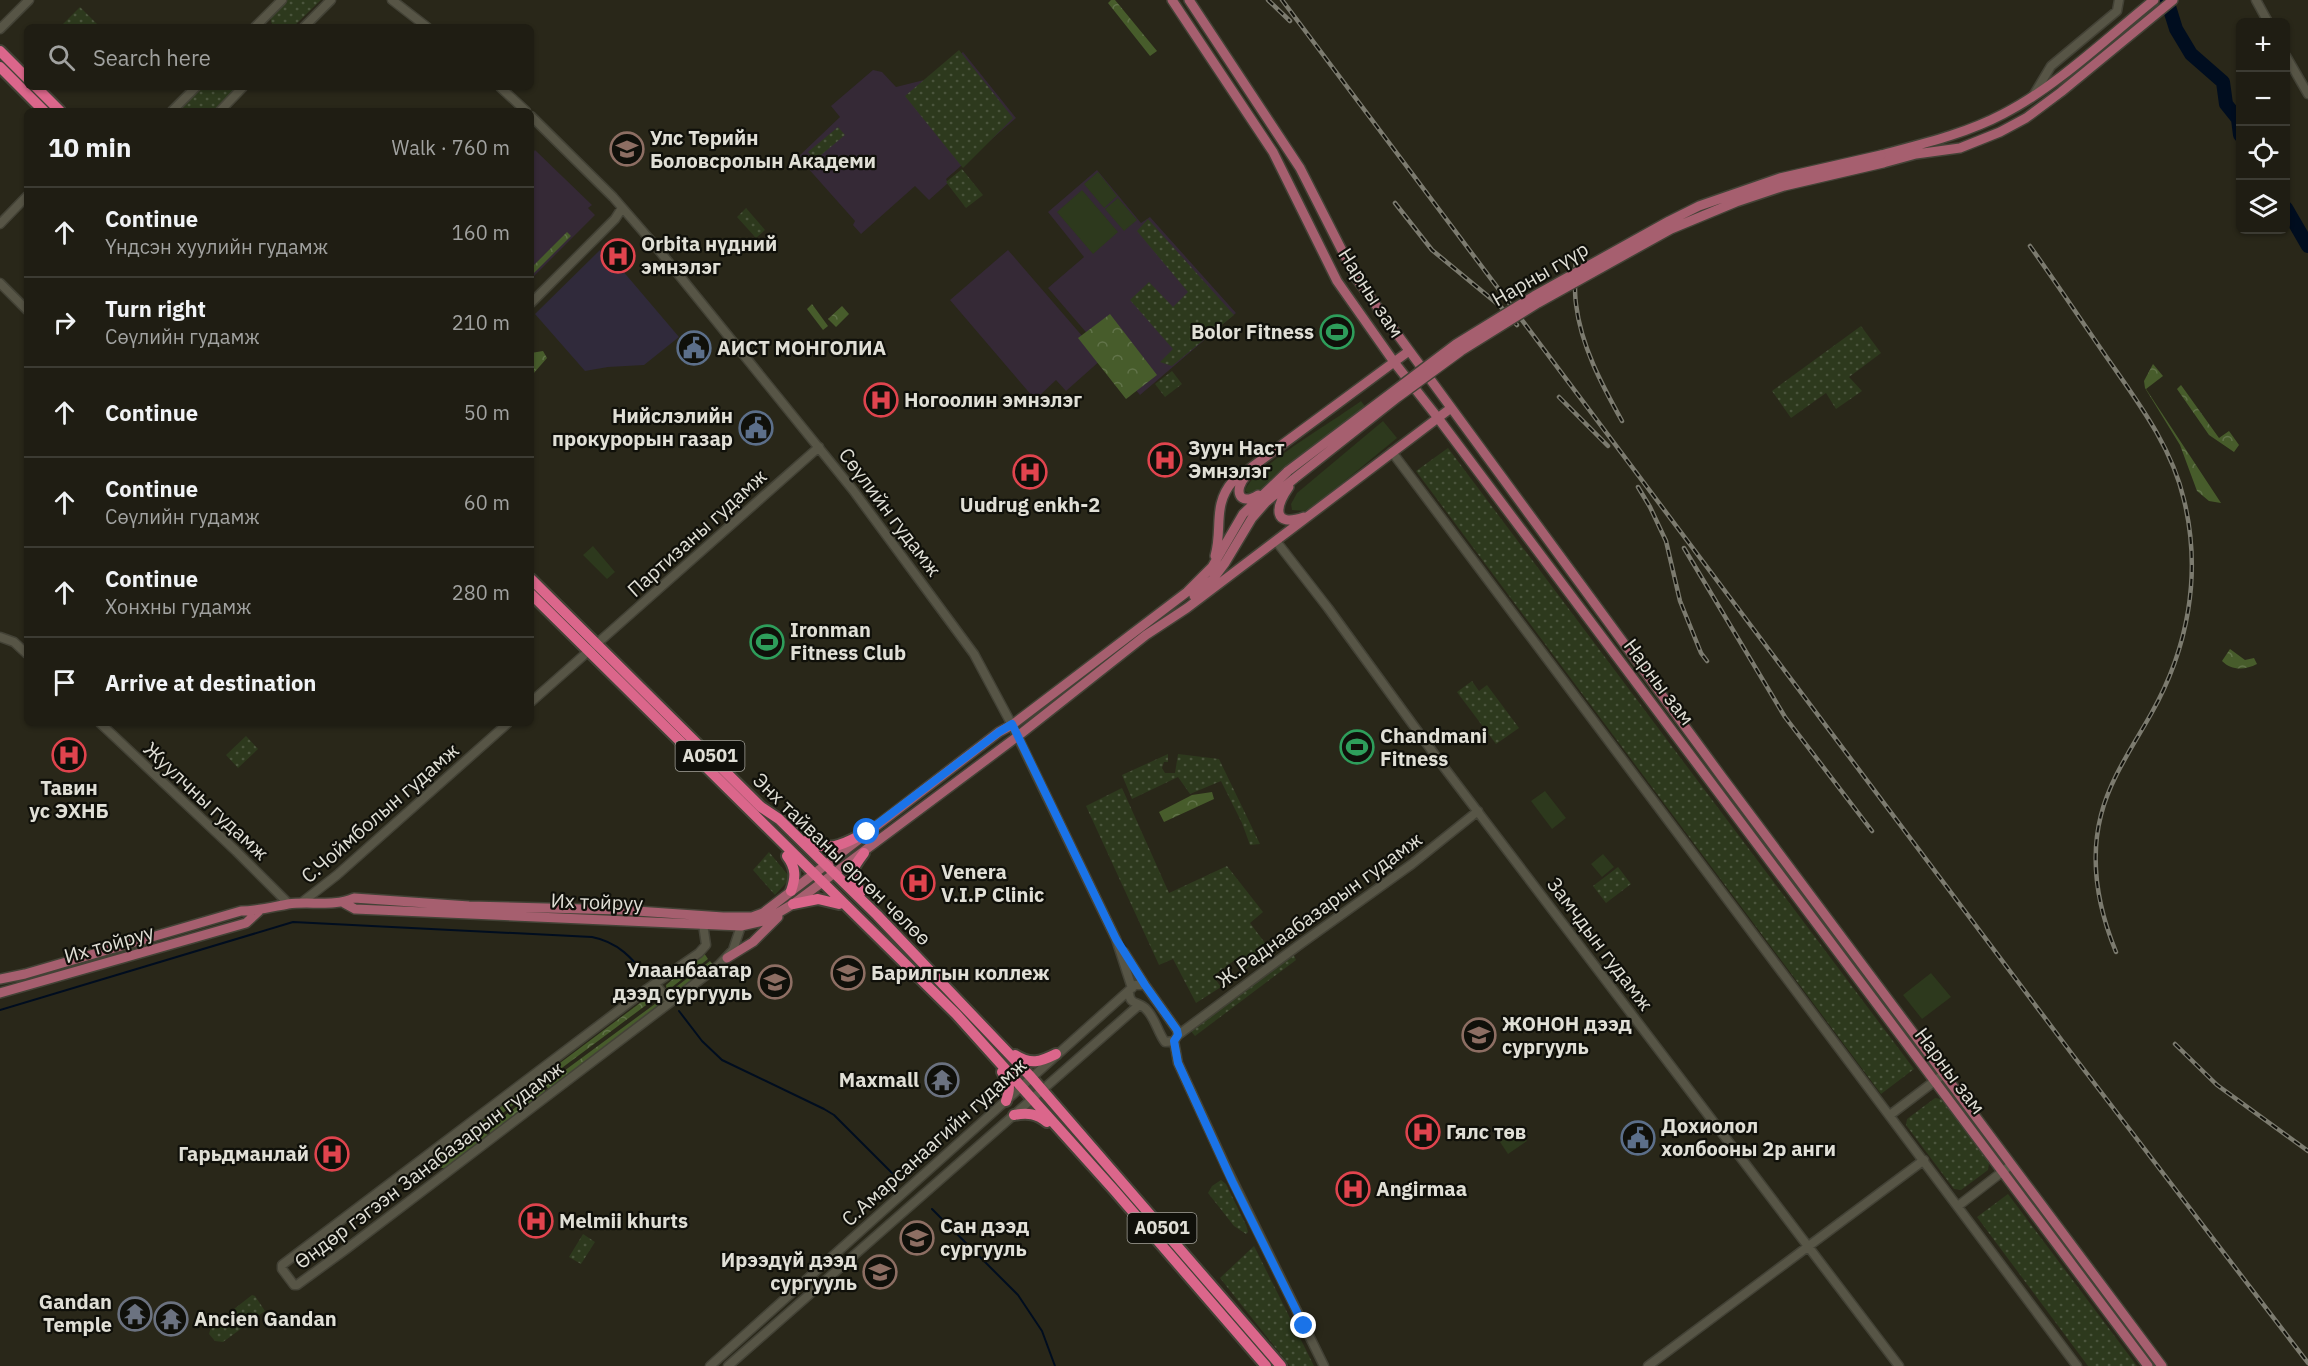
<!DOCTYPE html>
<html lang="en">
<head>
<meta charset="utf-8">
<style>
	body { margin:0; font-family:"IBM Plex Sans",sans-serif; background:#27261c; color:#f1f3f6 }
	.controls { position:absolute; right:18px; top:18px; display:grid; overflow:hidden; border-radius:9px; box-shadow:0 2px 4px #0004 }
	.controls button { width:54px; height:54px; display:grid; place-items:center; padding:0; border:0; border-bottom:2px solid #3c3b33; background:#1f1d13; color:#f1f3f6; font:30px sans-serif }
	.stop { position:absolute; width:18px; height:18px; margin:-14px; border:4px solid #1a73e8; border-radius:50%; background:#fff }
	.stop.end { background:#1a73e8; border-color:#fff; box-shadow:0 2px 6px #0008 }
	.list { margin:0; padding:0; list-style:none }
	h2 { display:flex; justify-content:space-between; align-items:center; height:78px; margin:0; padding:0 24px; font-size:26px }
	h2 small { font-size:20px; font-weight:400; color:#a1a2a0 }
	.list li { display:grid; grid-template-columns:39px 1fr auto; gap:18px; align-items:center; box-sizing:border-box; height:90px; padding:0 24px; border-top:2px solid #3c3b33 }
	.list b { display:block; font-size:22px; white-space:nowrap }
	.list p { margin:0; font-size:20px; white-space:nowrap; color:#a1a2a0 }
	.list em { font-size:20px; font-style:normal; color:#a1a2a0 }
	.icon { flex:none; width:33px; height:33px; fill:none; stroke:currentColor; stroke-width:2; stroke-linecap:round; stroke-linejoin:round }
	.map { position:relative; flex:none; width:2308px; height:1366px; overflow:hidden }
	.search { position:absolute; background:#1f1d13; box-shadow:0 2px 4px #0004; left:24px; top:24px; width:510px; height:66px; display:flex; align-items:center; gap:15px; box-sizing:border-box; padding:0 21px; border-radius:9px; color:#a1a2a0; font-size:22px }
	.panel { position:absolute; background:#1f1d13; box-shadow:0 2px 4px #0004; left:24px; top:108px; width:510px; height:618px; border-radius:9px }
	.map>svg:first-child { display:block }
	.education { fill:#352936 }
	.medical { fill:#302a3b }
	.grass { fill:#2d391d }
	.forest { fill:url(#forest-crowns) }
	.park { fill:url(#park-dots) }
	.lines { fill:none; stroke-linecap:round; stroke-linejoin:round }
	.stream { stroke:#000d1f; stroke-width:2 }
	.river { stroke:#000d1f; stroke-width:14 }
	.secondary-casing { stroke:#434236; stroke-width:11 }
	.primary-casing { stroke:#434236; stroke-width:12 }
	.highway-casing { stroke:#434236; stroke-width:14 }
	.secondary { stroke:#575546; stroke-width:8 }
	.primary { stroke:#a65f6f; stroke-width:9 }
	.highway { stroke:#db668b; stroke-width:10 }
	.rail-casing { stroke:#7c7b6f; stroke-width:4.5 }
	.rail { stroke:#10100a; stroke-width:2; stroke-dasharray:7; stroke-linecap:butt }
	.primary-bridge-casing { stroke:#434236; stroke-width:12; stroke-linecap:butt }
	.primary-bridge { stroke:#a65f6f; stroke-width:9 }
	.route { stroke:#1a73e8; stroke-width:8 }
	.labels { text-anchor:middle; stroke-width:4.5; stroke-linejoin:round; paint-order:stroke }
	.shield { fill:#10100a; stroke:#a2a199; stroke-width:1.5 }
	.shield-label { font-size:18px; font-weight:bold; fill:#e0dfd6 }
	.poi-label { font-size:20px; font-weight:bold; fill:#e0dfd6; stroke:#10100a; text-anchor:start }
	.street-label { font-size:20px; fill:#e0dfd6; stroke:#10100a }
</style>
</head>
<body>
<div class="map">
<svg width="2308" height="1366" viewBox="0 0 2308 1366">
	<defs>
		<pattern id="forest-crowns" width="20" height="18" patternUnits="userSpaceOnUse" patternTransform="scale(1.5)"><rect width="20" height="18" fill="#475c2b"/><path d="M2 6a3 3 0 1 1 6 0M12 15a3 3 0 1 1 6 0" fill="none" stroke="#617349"/></pattern>
		<pattern id="park-dots" width="8" height="8" patternUnits="userSpaceOnUse" patternTransform="scale(1.5)"><rect width="8" height="8" fill="#2d391d"/><path d="M2 2h.1M6 6h.1" fill="none" stroke="#4b553d" stroke-width="1.8" stroke-linecap="round"/></pattern>
	</defs>
	<rect width="100%" height="100%" fill="#292719"/>
	<!-- education -->
	<path class="education" d="M963,52L1016,118L946,179L948,183L929,200L915,186L861,234L853,225L855,221L798,157L840,117L831,106L873,70L882,72L896,87L932,78Z
		M535,150L592,205L588,208L595,215L531,279V155Z
		M1097,170L1141,223L1150,217L1236,313L1140,395L1048,288L1084,257L1048,212Z
		M1008,250L1102,359L1066,391L1056,380L1038,397H1033L950,300Z"/>
	<!-- medical -->
	<path class="medical" d="M600,250L616,268L622,270L679,337L644,365L608,367L585,371L535,314Z"/>
	<!-- grass -->
	<path class="grass" d="M1098,172L1117,196L1104,208L1084,184Z
		M1082,190L1118,232L1093,254L1057,212Z
		M1118,198L1137,220L1124,231L1105,209Z
		M1361,401L1367,409L1258,493L1251,495L1245,491C1248,471 1340,417 1361,401Z
		M1383,421L1397,438L1313,507L1304,511L1292,510L1291,504L1297,493Z
		M593,546L615,572L607,579L583,555Z
		M1545,791L1566,818L1552,829L1531,801Z
		M1603,854L1614,867L1602,877L1591,864Z
		M1931,973L1951,997L1922,1019L1903,995Z
		M1518,1129L1527,1141L1508,1154L1500,1142Z"/>
	<!-- forest -->
	<path class="forest" d="M1111,0H1115L1157,51L1150,56L1108,3Z
		M567,232L571,236L531,276V268Z
		M812,304L828,326L823,330L807,309Z
		M842,306L849,314L836,327L828,319Z
		M1110,314L1157,375L1126,399L1078,338Z
		M543,351L547,358L533,374L531,353Z
		M2153,364L2163,376L2146,389L2221,503L2209,501L2197,491L2180,445L2145,388L2144,381Z
		M2181,385L2219,438L2229,431L2239,445L2234,452L2209,435L2177,389Z
		M2230,649L2245,660L2254,658L2257,664C2245,670 2232,671 2222,661Z
		M1212,792L1214,799L1164,822L1159,812L1192,795Z
		M704,953L708,959L667,991L666,985Z
		M710,961L714,966L673,996L668,993Z
		M656,991L661,994L543,1082L540,1078Z
		M663,998L666,1001L549,1090L545,1085Z
		M537,1079L541,1084L487,1125L485,1123L483,1124L481,1122Z
		M543,1087L546,1092L490,1134L489,1127Z
		M479,1123L481,1129L433,1165L436,1156Z
		M483,1132L488,1135L445,1168H435Z"/>
	<!-- park -->
	<path class="park" d="M286,0H321L293,27H274L271,22V15Z
		M80,7L100,27H60Z
		M959,50L1013,118L963,168L905,96Z
		M201,87H239L215,111H177Z
		M838,127L845,135L815,160L808,152Z
		M962,169L983,195L966,208L946,182Z
		M746,208L765,230L756,238L737,217Z
		M1148,219L1234,315L1172,366L1160,362L1173,349L1130,300L1149,282L1173,307L1188,292L1137,231Z
		M1861,326L1881,353L1849,377L1862,391L1836,409L1826,393L1791,418L1772,391Z
		M1172,371L1182,384L1165,397L1155,384Z
		M1448,448L1914,1069L1881,1094L1416,471Z
		M1472,681L1479,691L1487,685L1519,728L1496,744L1457,692Z
		M246,736L258,749L238,768L226,755Z
		M1168,754V762H1164L1162,768L1165,773H1175L1178,754L1219,759L1260,844L1250,845L1242,823L1221,781L1190,794L1178,777L1132,799L1122,775Z
		M1122,788L1169,893L1227,866L1263,912L1250,923L1271,951L1244,970L1235,960L1213,976L1221,987L1196,1003L1173,959L1159,965L1086,806Z
		M769,852L788,875L787,882L775,895L753,870Z
		M1618,867L1631,884L1606,903L1593,886Z
		M1293,953L1296,960L1195,1036L1189,1029Z
		M1935,1098L1941,1099L1989,1163L1988,1170L1961,1190L1954,1189L1906,1125L1907,1119Z
		M1221,1180L1226,1184L1246,1225L1248,1232L1246,1234L1234,1226L1208,1193L1212,1186Z
		M2008,1194L2137,1366H2088L1977,1217Z
		M583,1234L595,1242L581,1264L569,1257Z
		M1254,1246L1314,1366H1290L1220,1278Z
		M252,1295L255,1296L265,1311L223,1342L215,1341L209,1334L211,1327Z"/>
	<g class="lines">
		<!-- stream -->
		<path class="stream" d="M0,1010L293,922L592,937C618,942 632,958 648,978
			M679,1011L702,1041L722,1060L824,1109L834,1115L899,1180
			M932,1209L1018,1295L1042,1331L1055,1366"/>
		<!-- river -->
		<path class="river" d="M2167,0L2176,29L2191,54L2223,82L2226,104L2238,119L2240,135
			M2286,208L2308,246"/>
		<!-- secondary casing -->
		<g class="secondary-casing">
			<path id="secondary" d="M392,0L427,27
				M2256,0L2268,22
				M255,27L282,0
				M304,27L331,0
				M0,29L29,0
				M2286,56L2308,94
				M500,87L526,111
				M2033,96L2051,66L2117,11L2119,0
				M172,111L196,87
				M220,111L243,87
				M531,116L613,197L653,243L853,490L974,654L1012,725L1116,939L1132,988
				M0,224L27,196
				M0,283L27,310
				M531,303L615,219L622,208
				M1392,452L2077,1366
				M1276,541L1328,608L1443,766L1899,1366
				M0,637L14,642L27,654
				M531,702L819,447
				M100,723L236,851L289,904
				M301,903L337,875L508,723
				M703,924L706,945L699,953L647,989L282,1265V1269L294,1285H297L345,1250L718,966L733,950L741,926
				M1124,952L1145,985
				M655,984L670,1002
				M1129,993C1130,1005 1137,1001 1145,1008C1155,1017 1157,1031 1165,1042L1174,1041
				M1178,1035L1299,945L1412,864L1478,811
				M1174,1041L1178,1063L1226,1167L1324,1366
				M1890,1115L1940,1077
				M1958,1206L2011,1165
				M710,1366L1135,985H1145L1177,1030L1178,1035L1174,1041
				M728,1366L1139,1005
				M1648,1366L1924,1160"/>
		</g>
		<!-- primary casing -->
		<g class="primary-casing">
			<path id="primary" d="M1172,0L1273,152L1337,281L1394,362L1438,418L2148,1366
				M1189,0L1300,168L1356,278L1722,777L2162,1366
				M1881,155C1922,144 1965,134 2003,114C2056,87 2108,37 2154,0
				M1883,163L1916,154L1960,148L2000,132L2026,118L2061,92L2173,0
				M1246,476C1233,490 1239,507 1258,495
				M1289,487C1275,507 1272,528 1304,517
				M1215,556C1223,528 1212,505 1233,481L1409,351
				M1194,596L1213,579L1225,563L1252,518L1266,502L1295,478
				M344,903L355,909L741,926L764,921L793,904L1018,736L1146,635L1187,608L1451,408
				M727,958L753,942L778,917
				M0,979L25,974L241,911C258,911 272,907 288,904C310,901 334,907 354,898L469,906L622,910L723,917H752L763,913L999,732L1012,725L1187,592L1212,567L1243,514L1288,471
				M0,993L246,923L259,911"/>
		</g>
		<!-- highway casing -->
		<g class="highway-casing">
			<path id="highway" d="M0,51L27,78
				M0,67L44,111
				M36,87L60,111
				M531,579L761,807L779,819L877,915L1031,1077L1281,1366
				M531,594L956,1014L1114,1190L1266,1366
				M806,841C832,853 843,844 867,832
				M787,856C796,868 796,877 791,891
				M861,892C848,874 851,870 864,853
				M793,904L818,899L839,904
				M1015,1055C1031,1065 1040,1062 1056,1054
				M1002,1072C1011,1082 1010,1090 1006,1101
				M1014,1115C1028,1112 1037,1114 1047,1122"/>
		</g>
		<!-- secondary -->
		<use href="#secondary" class="secondary"/>
		<!-- primary -->
		<use href="#primary" class="primary"/>
		<!-- highway -->
		<use href="#highway" class="highway"/>
		<!-- rail casing -->
		<g class="rail-casing">
			<path id="rail" d="M1268,0L1290,21
				M1282,0L2072,1054L2308,1363
				M1395,203L1432,250L1500,306L1517,325
				M2030,246C2057,284 2083,323 2110,362C2140,405 2172,448 2184,500C2202,574 2188,649 2151,714C2133,746 2110,779 2101,815C2089,862 2098,908 2116,952
				M1576,257C1575,273 1574,289 1576,304C1581,346 1602,385 1622,421
				M1559,397L1608,446
				M1638,487L1650,507L1666,541L1680,601L1701,653L1707,661
				M1684,548L1785,717L1872,831
				M2175,1044L2217,1085L2308,1151"/>
		</g>
		<!-- rail -->
		<use href="#rail" class="rail"/>
		<!-- primary-bridge casing -->
		<g class="primary-bridge-casing">
			<path id="primary-bridge" d="M1288,471L1456,344L1534,296L1669,221L1699,206L1780,178L1881,155
				M1295,478L1398,397L1461,351L1538,303L1671,229L1736,202L1784,186L1883,163"/>
		</g>
		<!-- primary-bridge -->
		<use href="#primary-bridge" class="primary-bridge"/>
	</g>
	<g class="lines">
		<!-- route -->
		<path class="route" d="M867,832L999,732L1012,724L1116,939L1145,985L1177,1030L1178,1035L1174,1041L1178,1063L1232,1181L1304,1326"/>
	</g>
	<!-- icons -->
	<defs>
		<g id="university-ring" transform="scale(1.725)"><circle r="9.5" fill="#10100a" stroke="#8d6e63" stroke-width="1.5"/><path d="M0-5L7-2L0 1L-7-2ZM-4 1L0 2.5L4 1V4Q0 6-4 4Z" fill="#8d6e63"/></g>
		<g id="hospital-ring" transform="scale(1.725)"><circle r="9.5" fill="#10100a" stroke="#e0444e" stroke-width="1.5"/><path d="M-5-5h3v3.5h4V-5h3V5h-3V1.5h-4V5h-3Z" fill="#e0444e"/></g>
		<g id="stadium-ring" transform="scale(1.725)"><circle r="9.5" fill="#10100a" stroke="#2e9e5b" stroke-width="1.5"/><path d="M0-5a6.5 5 0 1 0 0 10a6.5 5 0 1 0 0-10ZM-3.5-1.8h7v3.6h-7Z" fill="#2e9e5b"/></g>
		<g id="civic-ring" transform="scale(1.725)"><circle r="9.5" fill="#10100a" stroke="#5c6f8a" stroke-width="1.5"/><path d="M-.6-6.5H3V-4.5H.6V-3L4-1V1h2V6H-6V1h2V-1L-.6-3ZM-1.2 2.5V6h2.4V2.5Z" fill="#5c6f8a"/></g>
		<g id="temple-ring" transform="scale(1.725)"><circle r="9.5" fill="#10100a" stroke="#6b7280" stroke-width="1.5"/><path d="M0-6L5-2H3V0L6.5 2.5H4V6H1.5V3h-3V6H-4V2.5H-6.5L-3 0V-2H-5Z" fill="#6b7280"/></g>
	</defs>
	<g fill-rule="evenodd">
		<use href="#university-ring" x="627" y="149"/>
		<use href="#hospital-ring" x="618" y="256"/>
		<use href="#stadium-ring" x="1337" y="332"/>
		<use href="#civic-ring" x="694" y="348"/>
		<use href="#hospital-ring" x="881" y="400"/>
		<use href="#civic-ring" x="756" y="428"/>
		<use href="#hospital-ring" x="1165" y="460"/>
		<use href="#hospital-ring" x="1030" y="472"/>
		<use href="#stadium-ring" x="767" y="642"/>
		<use href="#stadium-ring" x="1357" y="747"/>
		<use href="#hospital-ring" x="69" y="755"/>
		<use href="#hospital-ring" x="918" y="883"/>
		<use href="#university-ring" x="848" y="973"/>
		<use href="#university-ring" x="775" y="982"/>
		<use href="#university-ring" x="1479" y="1035"/>
		<use href="#temple-ring" x="942" y="1080"/>
		<use href="#hospital-ring" x="1423" y="1132"/>
		<use href="#civic-ring" x="1638" y="1138"/>
		<use href="#hospital-ring" x="332" y="1154"/>
		<use href="#hospital-ring" x="1353" y="1189"/>
		<use href="#hospital-ring" x="536" y="1221"/>
		<use href="#university-ring" x="917" y="1238"/>
		<use href="#university-ring" x="880" y="1272"/>
		<use href="#temple-ring" x="135" y="1314"/>
		<use href="#temple-ring" x="171" y="1319"/>
	</g>
	<g class="labels">
		<!-- shield labels -->
		<g class="shield">
			<rect x="675.5" y="741" width="69" height="30" rx="4.5"/>
			<rect x="1127.5" y="1213" width="69" height="30" rx="4.5"/>
		</g>
		<g class="shield-label">
			<text x="710" y="762">A0501</text>
			<text x="1162" y="1234">A0501</text>
		</g>
		<!-- poi labels -->
		<g class="poi-label">
			<text x="650" y="145">Улс Төрийн<tspan x="650" dy="23">Боловсролын Академи</tspan></text>
			<text x="641" y="251">Orbita нүдний<tspan x="641" dy="23">эмнэлэг</tspan></text>
			<text x="1314" y="339" text-anchor="end">Bolor Fitness</text>
			<text x="717" y="355">АИСТ МОНГОЛИА</text>
			<text x="904" y="407">Ногоолин эмнэлэг</text>
			<text x="733" y="423" text-anchor="end">Нийслэлийн<tspan x="733" dy="23">прокурорын газар</tspan></text>
			<text x="1188" y="455">Зуун Наст<tspan x="1188" dy="23">Эмнэлэг</tspan></text>
			<text x="1030" y="512" text-anchor="middle">Uudrug enkh-2</text>
			<text x="790" y="637">Ironman<tspan x="790" dy="23">Fitness Club</tspan></text>
			<text x="1380" y="743">Chandmani<tspan x="1380" dy="23">Fitness</tspan></text>
			<text x="69" y="795" text-anchor="middle">Тавин<tspan x="69" dy="23">ус ЭХНБ</tspan></text>
			<text x="941" y="879">Venera<tspan x="941" dy="23">V.I.P Clinic</tspan></text>
			<text x="752" y="977" text-anchor="end">Улаанбаатар<tspan x="752" dy="23">дээд сургууль</tspan></text>
			<text x="871" y="980">Барилгын коллеж</text>
			<text x="1502" y="1031">ЖОНОН дээд<tspan x="1502" dy="23">сургууль</tspan></text>
			<text x="919" y="1087" text-anchor="end">Maxmall</text>
			<text x="1661" y="1133">Дохиолол<tspan x="1661" dy="23">холбооны 2р анги</tspan></text>
			<text x="1446" y="1139">Гялс төв</text>
			<text x="309" y="1161" text-anchor="end">Гарьдманлай</text>
			<text x="1376" y="1196">Angirmaa</text>
			<text x="559" y="1228">Melmii khurts</text>
			<text x="940" y="1233">Сан дээд<tspan x="940" dy="23">сургууль</tspan></text>
			<text x="857" y="1267" text-anchor="end">Ирээдүй дээд<tspan x="857" dy="23">сургууль</tspan></text>
			<text x="112" y="1309" text-anchor="end">Gandan<tspan x="112" dy="23">Temple</tspan></text>
			<text x="194" y="1326">Ancien Gandan</text>
		</g>
		<!-- street labels -->
		<g class="street-label">
			<text transform="translate(1540 274) rotate(-30)" y="7">Нарны гүүр</text>
			<text transform="translate(1371 293) rotate(57)" y="7">Нарны зам</text>
			<text transform="translate(890 512) rotate(53)" y="7">Сөүлийн гудамж</text>
			<text transform="translate(697 533) rotate(-42)" y="7">Партизаны гудамж</text>
			<text transform="translate(1659 682) rotate(53)" y="7">Нарны зам</text>
			<text transform="translate(206 801) rotate(43)" y="7">Жуулчны гудамж</text>
			<text transform="translate(380 813) rotate(-41)" y="7">С.Чоймболын гудамж</text>
			<text transform="translate(842 859) rotate(44)" y="7">Энх тайваны өргөн чөлөө</text>
			<text transform="translate(597 902) rotate(2)" y="7">Их тойруу</text>
			<text transform="translate(1319 910) rotate(-36)" y="7">Ж.Раднаабазарын гудамж</text>
			<text transform="translate(109 944) rotate(-16)" y="7">Их тойруу</text>
			<text transform="translate(1600 944) rotate(53)" y="7">Замчдын гудамж</text>
			<text transform="translate(1950 1071) rotate(53)" y="7">Нарны зам</text>
			<text transform="translate(934 1142) rotate(-42)" y="7">С.Амарсанаагийн гудамж</text>
			<text transform="translate(429 1165) rotate(-37)" y="7">Өндөр гэгээн Занабазарын гудамж</text>
		</g>
	</g>
</svg>
<div class="controls">
<button>+</button>
<button>−</button>
<button><svg class="icon" aria-label="locate" viewBox="0 0 24 24"><circle cx="12" cy="12" r="6"/><path d="M12 2v4M12 18v4M2 12h4M18 12h4"/></svg></button>
<button><svg class="icon" aria-label="layers" viewBox="0 0 24 24"><path d="M12 4l9 5-9 5-9-5zM3 14l9 5 9-5"/></svg></button>
</div>
<div class="stop" style="left:867px;top:832px"></div>
<div class="stop end" style="left:1304px;top:1326px"></div>
<div class="search"><svg class="icon" aria-label="search" viewBox="0 0 24 24"><circle cx="10" cy="10" r="6"/><path d="M15 15l6 6"/></svg>Search here</div>
<section class="panel">
<h2>10 min<small>Walk · 760 m</small></h2>
<ul class="list">
<li><svg class="icon" aria-label="ahead" viewBox="0 0 24 24"><path d="M12 20V5M6 11l6-6 6 6"/></svg><div><b>Continue</b><p>Үндсэн хуулийн гудамж</p></div><em>160 m</em></li>
<li><svg class="icon" aria-label="right" viewBox="0 0 24 24"><path d="M7 20v-9h11M14 6l5 5-5 5"/></svg><div><b>Turn right</b><p>Сөүлийн гудамж</p></div><em>210 m</em></li>
<li><svg class="icon" aria-label="ahead" viewBox="0 0 24 24"><path d="M12 20V5M6 11l6-6 6 6"/></svg><div><b>Continue</b></div><em>50 m</em></li>
<li><svg class="icon" aria-label="ahead" viewBox="0 0 24 24"><path d="M12 20V5M6 11l6-6 6 6"/></svg><div><b>Continue</b><p>Сөүлийн гудамж</p></div><em>60 m</em></li>
<li><svg class="icon" aria-label="ahead" viewBox="0 0 24 24"><path d="M12 20V5M6 11l6-6 6 6"/></svg><div><b>Continue</b><p>Хонхны гудамж</p></div><em>280 m</em></li>
<li><svg class="icon" aria-label="arrive" viewBox="0 0 24 24"><path d="M6 21V4h12l-3 4 3 4H6"/></svg><div><b>Arrive at destination</b></div></li>
</ul>
</section>
</div>
</body>
</html>
